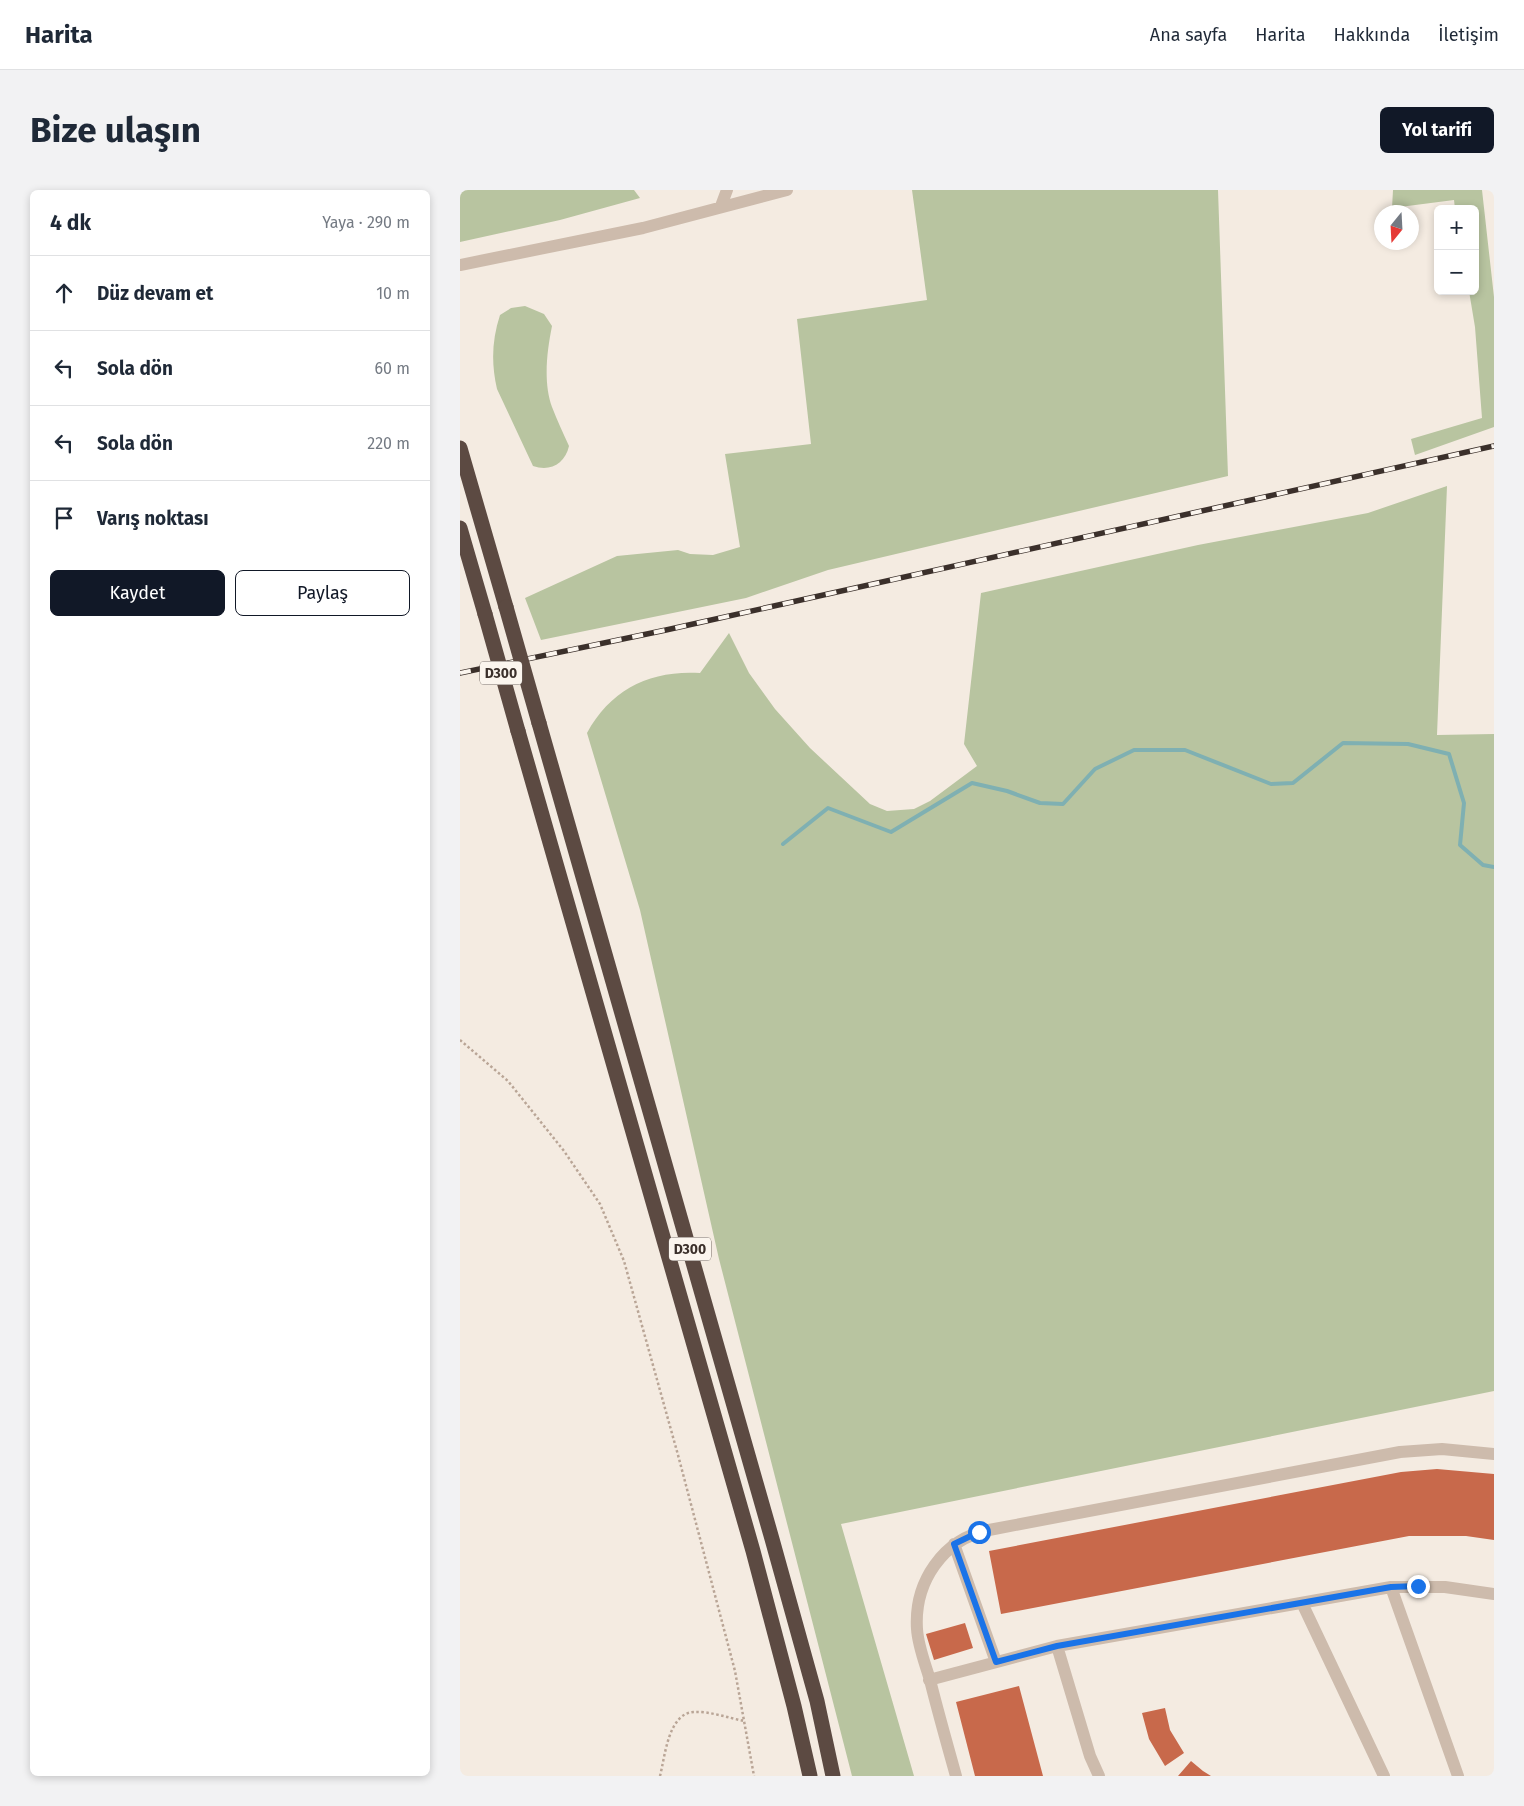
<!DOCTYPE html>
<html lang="tr">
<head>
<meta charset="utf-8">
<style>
	body { margin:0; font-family:"Fira Sans",sans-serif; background:#f2f2f3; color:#1f2937 }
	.controls { position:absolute; right:15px; top:15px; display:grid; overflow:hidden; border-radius:8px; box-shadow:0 2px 8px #0003 }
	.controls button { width:45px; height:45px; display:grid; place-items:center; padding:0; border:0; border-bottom:1px solid #e0e1e3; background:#fff; color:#1f2937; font:25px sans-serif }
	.compass { position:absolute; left:914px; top:15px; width:45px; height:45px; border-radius:50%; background:#fff; box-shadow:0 2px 8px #0003; rotate:198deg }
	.stop { position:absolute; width:15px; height:15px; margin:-11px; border:4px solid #1a73e8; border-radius:50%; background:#fff }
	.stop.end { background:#1a73e8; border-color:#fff; box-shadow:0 1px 5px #0008 }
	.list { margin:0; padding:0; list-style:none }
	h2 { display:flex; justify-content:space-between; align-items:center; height:65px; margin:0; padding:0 20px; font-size:21px }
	h2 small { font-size:16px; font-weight:400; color:#747a83 }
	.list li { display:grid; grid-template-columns:32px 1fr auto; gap:15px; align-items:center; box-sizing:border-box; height:75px; padding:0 20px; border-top:1px solid #e0e1e3 }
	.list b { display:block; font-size:19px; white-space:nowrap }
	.list em { font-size:16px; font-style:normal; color:#747a83 }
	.actions { display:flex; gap:10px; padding:15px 20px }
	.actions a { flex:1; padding:11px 0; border:1px solid #111827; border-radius:8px; text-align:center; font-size:18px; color:#111827 }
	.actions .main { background:#111827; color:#fff }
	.icon { flex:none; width:28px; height:28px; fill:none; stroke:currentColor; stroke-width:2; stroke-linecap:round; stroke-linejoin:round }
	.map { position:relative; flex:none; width:1034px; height:1586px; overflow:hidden; border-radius:8px }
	header { display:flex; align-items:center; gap:30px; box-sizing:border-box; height:70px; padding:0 25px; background:#fff; border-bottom:1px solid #e0e1e3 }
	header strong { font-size:24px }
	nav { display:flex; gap:28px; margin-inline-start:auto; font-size:18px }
	.intro { display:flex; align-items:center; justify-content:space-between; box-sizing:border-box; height:120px; padding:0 30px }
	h1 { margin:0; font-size:35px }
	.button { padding:12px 22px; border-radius:8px; background:#111827; color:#fff; font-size:18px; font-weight:700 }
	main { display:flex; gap:30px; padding:0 30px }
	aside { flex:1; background:#fff; border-radius:8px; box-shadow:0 2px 8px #0003 }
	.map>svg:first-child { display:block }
	.green { fill:#b8c4a0 }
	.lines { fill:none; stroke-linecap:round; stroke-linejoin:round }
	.stream { stroke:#7fb0b2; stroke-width:4 }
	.building { fill:#c8694b }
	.path { stroke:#b9a596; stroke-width:2.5; stroke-dasharray:2.5 2.5; stroke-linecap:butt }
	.minor { stroke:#cdbbac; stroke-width:12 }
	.highway { stroke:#5c4a42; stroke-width:15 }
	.rail-casing { stroke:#3b302b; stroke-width:5.5 }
	.rail { stroke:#fbf5ee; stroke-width:4; stroke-dasharray:11; stroke-linecap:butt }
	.highway-bridge { stroke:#5c4a42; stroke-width:15 }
	.route { stroke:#1a73e8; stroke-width:6 }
	.labels { text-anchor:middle; stroke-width:5; stroke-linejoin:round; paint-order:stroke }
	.shield { fill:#fbf5ee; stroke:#756b66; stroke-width:1 }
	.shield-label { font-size:14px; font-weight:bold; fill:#3b302b }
</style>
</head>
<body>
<header>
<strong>Harita</strong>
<nav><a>Ana sayfa</a><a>Harita</a><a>Hakkında</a><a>İletişim</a></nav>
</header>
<div class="intro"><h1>Bize ulaşın</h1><a class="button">Yol tarifi</a></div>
<main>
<aside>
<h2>4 dk<small>Yaya · 290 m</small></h2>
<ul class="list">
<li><svg class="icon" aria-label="ahead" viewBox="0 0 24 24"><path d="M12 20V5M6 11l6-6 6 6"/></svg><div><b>Düz devam et</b></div><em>10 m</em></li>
<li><svg class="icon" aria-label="left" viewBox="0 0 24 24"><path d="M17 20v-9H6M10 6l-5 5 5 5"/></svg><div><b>Sola dön</b></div><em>60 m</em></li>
<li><svg class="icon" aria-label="left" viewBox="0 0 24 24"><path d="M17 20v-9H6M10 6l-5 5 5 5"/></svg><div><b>Sola dön</b></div><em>220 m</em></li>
<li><svg class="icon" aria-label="arrive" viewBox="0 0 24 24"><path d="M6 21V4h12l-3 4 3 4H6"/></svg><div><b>Varış noktası</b></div></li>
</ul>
<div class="actions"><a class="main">Kaydet</a><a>Paylaş</a></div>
</aside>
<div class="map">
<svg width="1034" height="1586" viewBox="0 0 1034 1586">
	<rect width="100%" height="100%" fill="#f4ebe1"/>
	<!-- green -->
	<path class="green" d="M0,0H174L180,8L100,30L0,52Z
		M452,0H758L768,286L368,380L286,408L81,450L65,408L157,366L218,360L230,364L253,365L280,357L265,264L351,254L337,129L467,110Z
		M933,0H1022L1034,107V237L955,265L951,249L1022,228L1015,137L1009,101H1015V19H995L994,10L932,18Z
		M65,116L84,124L92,136C87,161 83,192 92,217C97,230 103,243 109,256C105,274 90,282 73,276L37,199C31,173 32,150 40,125L51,118Z
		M987,296L977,545L1034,544V1201L381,1334L454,1586H392L259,1069L180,720L127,543C151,499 190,480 240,483L269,443L289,483L315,519L350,558L410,614L427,621L454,619L470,611L517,576L504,554L521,403L738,355L908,323Z"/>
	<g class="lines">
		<!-- stream -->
		<path class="stream" d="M323,654L368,618L431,642L512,593L547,601L580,613L603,614L635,579L674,560H725L811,594L833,593L883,553L948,554L989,564L1004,613L1000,655L1023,675L1034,677"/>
	</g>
	<!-- building -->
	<path class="building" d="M977,1279L1034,1284V1350L1006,1346H949L541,1424L529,1361L941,1282Z
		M505,1433L513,1458L474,1470L466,1444Z
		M559,1496L583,1586H515L496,1512Z
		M705,1518L710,1540L724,1563L705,1576L689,1549L682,1523Z
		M731,1571L743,1581L751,1586H718Z"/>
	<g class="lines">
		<!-- path -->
		<path class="path" d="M0,850L48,891L104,961L140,1014L164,1071L218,1265L275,1481L294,1586
			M200,1586C205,1567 208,1523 234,1522C249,1521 269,1528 284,1531"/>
		<!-- minor -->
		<path class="minor" d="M261,16L267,0
			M0,75L183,38L327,0
			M494,1354L536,1472
			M931,1397L998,1586
			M842,1413L924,1586
			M597,1456L630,1566L639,1586
			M469,1490L597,1456L931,1397H985L1034,1404
			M496,1586C487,1554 478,1522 470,1490C465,1473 458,1456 457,1439C454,1392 483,1349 529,1340L940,1262L982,1259L1034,1264"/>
		<!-- highway -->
		<path class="highway" d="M0,258L46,417
			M0,338L25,424
			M79,533L312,1349L357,1511L373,1586
			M58,541L293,1361L334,1516L350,1586"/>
		<!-- rail casing -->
		<g class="rail-casing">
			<path id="rail" d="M0,483L206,440L1034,256"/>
		</g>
		<!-- rail -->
		<use href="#rail" class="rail"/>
		<!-- highway-bridge -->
		<path class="highway-bridge" d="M46,417L79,533
			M25,424L58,541"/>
	</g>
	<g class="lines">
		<!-- route -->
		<path class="route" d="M519,1342L494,1354L536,1472L597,1456L931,1397L958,1396"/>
	</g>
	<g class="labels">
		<!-- shield labels -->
		<g class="shield">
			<rect x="20" y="471.5" width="42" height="23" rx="4"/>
			<rect x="209" y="1047.5" width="42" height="23" rx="4"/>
		</g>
		<g class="shield-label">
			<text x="41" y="488">D300</text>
			<text x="230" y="1064">D300</text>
		</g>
	</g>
</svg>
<div class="controls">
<button>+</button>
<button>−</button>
</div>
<svg class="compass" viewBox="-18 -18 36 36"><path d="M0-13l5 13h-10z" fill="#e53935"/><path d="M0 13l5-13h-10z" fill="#747a83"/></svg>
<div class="stop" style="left:519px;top:1342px"></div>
<div class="stop end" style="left:958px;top:1396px"></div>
</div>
</main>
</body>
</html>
